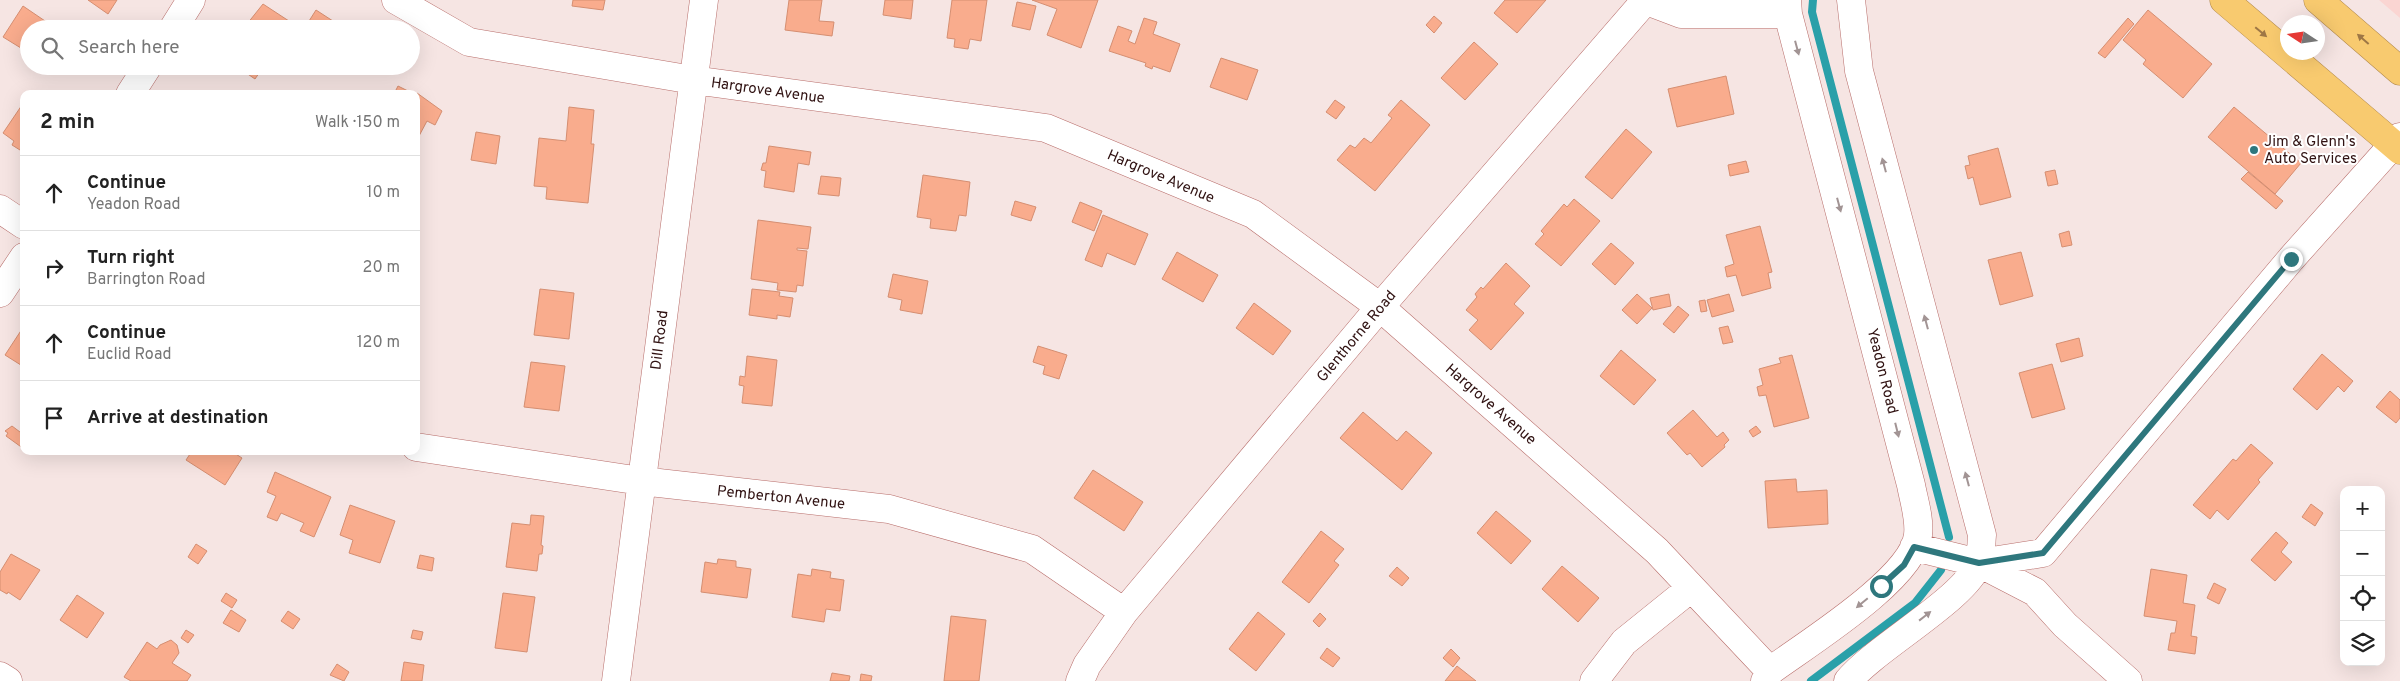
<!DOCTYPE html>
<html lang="en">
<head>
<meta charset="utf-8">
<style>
	body { margin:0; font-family:Overpass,sans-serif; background:#f2f2f2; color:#222 }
	.controls { position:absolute; right:15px; bottom:15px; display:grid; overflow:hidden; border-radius:10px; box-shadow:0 5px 20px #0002 }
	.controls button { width:45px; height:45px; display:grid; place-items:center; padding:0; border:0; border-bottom:1px solid #e0e0e0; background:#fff; color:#222; font:25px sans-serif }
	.compass { position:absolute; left:2280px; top:15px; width:45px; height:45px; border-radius:50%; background:#fff; box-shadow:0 5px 20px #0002; rotate:282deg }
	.stop { position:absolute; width:15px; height:15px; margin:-11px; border:4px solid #2e777d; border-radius:50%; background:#fff }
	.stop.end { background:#2e777d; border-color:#fff; box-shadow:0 1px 5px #0008 }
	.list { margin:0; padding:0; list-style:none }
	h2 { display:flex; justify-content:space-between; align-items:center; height:65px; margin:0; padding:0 20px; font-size:21px }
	h2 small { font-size:16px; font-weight:400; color:#767676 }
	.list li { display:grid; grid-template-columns:32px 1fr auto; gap:15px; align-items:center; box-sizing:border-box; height:75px; padding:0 20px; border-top:1px solid #e0e0e0 }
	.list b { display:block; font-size:19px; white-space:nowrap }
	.list p { margin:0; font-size:16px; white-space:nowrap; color:#767676 }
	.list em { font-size:16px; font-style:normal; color:#767676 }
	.icon { flex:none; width:28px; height:28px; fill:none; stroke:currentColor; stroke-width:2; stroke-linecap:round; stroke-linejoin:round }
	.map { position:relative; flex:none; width:2400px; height:681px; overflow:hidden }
	.search { position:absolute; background:#fff; box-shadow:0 5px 20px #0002; left:20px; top:20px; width:400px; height:55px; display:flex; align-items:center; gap:12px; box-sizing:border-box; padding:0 18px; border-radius:28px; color:#767676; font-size:19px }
	.panel { position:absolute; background:#fff; box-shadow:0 5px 20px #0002; left:20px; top:90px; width:400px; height:365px; border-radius:10px }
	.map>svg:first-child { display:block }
	.built { fill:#fad5d2 }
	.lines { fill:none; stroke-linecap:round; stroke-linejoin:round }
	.stream { stroke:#2aa0a9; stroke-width:8 }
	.building { fill:#f9ac8d; stroke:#d58e71 }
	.minor-casing { stroke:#b86d6a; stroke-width:29 }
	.highway-casing { stroke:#b28a4e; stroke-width:29 }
	.minor { stroke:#fff; stroke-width:28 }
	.highway { stroke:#f8ca6f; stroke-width:28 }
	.oneway { fill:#9e7745 }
	.oneway2 { fill:#a29494 }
	.route { stroke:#2e777d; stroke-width:6 }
	.poi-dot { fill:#2e777d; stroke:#fff; stroke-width:2 }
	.labels { text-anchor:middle; stroke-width:4; stroke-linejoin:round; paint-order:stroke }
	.street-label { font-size:15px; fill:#301212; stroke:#fff }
	.poi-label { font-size:15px; fill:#301212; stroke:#fff; text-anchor:start }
</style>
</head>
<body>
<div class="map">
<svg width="2400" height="681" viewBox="0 0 2400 681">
	<rect width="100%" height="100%" fill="#f6e5e3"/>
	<!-- built -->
	<path class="built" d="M2379,0H2400V18Z"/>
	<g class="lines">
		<!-- stream -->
		<path class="stream" d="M1813,0L1812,12L1949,537
			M1811,681L1915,603L1941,570"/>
	</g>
	<!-- building -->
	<path class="building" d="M88,0H117L108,14Z
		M573,0H605L603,10L572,6Z
		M789,0H822L819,21L834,22L832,36L785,30Z
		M885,0H913L911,19L883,15Z
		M952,0H987L981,41L970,39L968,49L954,47L955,39L947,38Z
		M1032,0H1098L1081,48L1047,35L1057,9Z
		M1505,0H1546L1517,33L1494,13Z
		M1017,2L1036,6L1030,30L1012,26Z
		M263,4L292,23L290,26L293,29H243Z
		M23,6L48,23L45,29H29V53L3,37Z
		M316,10L336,23L332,29H304Z
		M2148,10L2212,64L2183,98L2143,64L2146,60L2123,40Z
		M1434,16L1442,23L1434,33L1426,25Z
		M1144,18L1157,22L1153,34L1180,44L1170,72L1153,66L1152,69L1145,66L1146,63L1109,51L1118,26L1132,31L1128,41L1135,44Z
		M2128,18L2134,24L2105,58L2098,53Z
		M1474,42L1498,64L1465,100L1441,78Z
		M1221,58L1258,70L1247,100L1210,87Z
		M53,66H67L62,73Z
		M236,66H264L255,79Z
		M1726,76L1734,114L1677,127L1668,89Z
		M398,86L414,94H394Z
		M417,93L442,111L435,125L427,121L419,136L416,135Z
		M1335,100L1345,107L1336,119L1326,112Z
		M1401,100L1430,125L1375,191L1337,160L1350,145L1355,148L1364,138L1371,143L1392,118L1388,115Z
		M24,102V148L22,147L20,150L12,145L14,141L3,133Z
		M569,107L594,110L591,144H594L588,203L546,199L547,187L534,186L539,138L566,141Z
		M2234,107L2301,163L2275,194L2208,137Z
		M1626,129L1652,152L1612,199L1585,177Z
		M476,132L500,136L496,164L471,160Z
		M769,146L811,152L809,165L798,163L794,192L764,187L766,171L761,170L763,163H766Z
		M1998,148L2011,197L1980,205L1973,177L1968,179L1965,166L1970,165L1968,156Z
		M1746,161L1749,172L1730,176L1728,165Z
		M2055,170L2058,184L2048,186L2045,172Z
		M2248,172L2283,201L2276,209L2241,179Z
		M923,175L970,182L966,216L959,215L956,231L930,228L931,219L917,217Z
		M821,176L841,178L839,196L818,194Z
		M1574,199L1600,221L1561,266L1535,244L1544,234L1541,231L1564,204L1567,207Z
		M1015,201L1036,207L1031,221L1011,215Z
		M1080,202L1102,211L1094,231L1072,222Z
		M1103,215L1148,234L1135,265L1107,253L1102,267L1085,260Z
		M758,220L811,227L808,249L797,248V250L807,251L803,286L797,285L796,292L777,290L778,283L751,279Z
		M1760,226L1772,272L1768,273L1771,288L1742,296L1736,275L1727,277L1725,267L1734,264L1726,235Z
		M2069,231L2072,245L2062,247L2059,234Z
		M1611,243L1634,263L1615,285L1592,264Z
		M1177,252L1218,275L1203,302L1162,279Z
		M2021,252L2033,296L2000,305L1988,260Z
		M1506,263L1530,286L1514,304L1524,313L1491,350L1469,330L1478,320L1466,310L1477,297L1475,294L1481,287L1483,289Z
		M893,274L928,281L922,314L900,310L902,300L888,297Z
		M540,289L574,293L569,339L534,335Z
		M752,289L780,292L779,296L793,298L790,317L777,315V319L749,315Z
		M1637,294L1652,308L1637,324L1622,310Z
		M1669,294L1671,306L1653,310L1650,298Z
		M1729,294L1734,311L1712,317L1707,300Z
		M1705,300L1707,311L1701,312L1699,301Z
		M1254,303L1291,331L1273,355L1236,328Z
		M1678,306L1689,315L1674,333L1663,324Z
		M24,326V367L5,355Z
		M1728,326L1733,342L1723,344L1719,328Z
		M2079,338L2083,356L2061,362L2056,344Z
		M1038,346L1067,355L1059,379L1043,374L1045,366L1033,362Z
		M1621,350L1656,380L1634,405L1600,376Z
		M2322,354L2353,381L2344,392L2338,386L2317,410L2293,389Z
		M1792,355L1809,418L1774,427L1766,395L1759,396L1757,387L1763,385L1759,369L1781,363L1779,358Z
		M747,356L777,360L772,406L742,403L744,386L739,385L740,376L745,377Z
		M531,362L565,366L559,411L524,407Z
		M2052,364L2065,409L2032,418L2019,373Z
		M2390,391L2400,400V418L2396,423L2376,407Z
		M1693,410L1717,437L1723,432L1729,440L1724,445L1725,447L1702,467L1690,453L1687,455L1667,433Z
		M1363,412L1397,441L1406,431L1432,453L1402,490L1340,438Z
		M12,426L24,435V449L6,436L8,433L5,431Z
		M1756,426L1761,432L1753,437L1749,431Z
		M2251,444L2273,463L2258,480L2260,482L2228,520L2217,510L2210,519L2193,505L2233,459L2236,461Z
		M192,451H231L242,458L225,485L186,460Z
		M1093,470L1143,502L1124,531L1074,498Z
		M275,472L331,497L314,537L300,531L304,523L281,513L277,521L267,517L276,496L267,492Z
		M1796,479L1797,492L1827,490L1828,524L1768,528L1765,481Z
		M2311,504L2323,513L2315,526L2302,517Z
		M350,505L395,521L380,563L349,553L353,540L340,535Z
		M1496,511L1531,541L1511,564L1477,533Z
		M531,515L544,516L541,545L543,546L542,554H539L537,571L506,567L512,523L530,525Z
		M1321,531L1344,549L1334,561L1339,565L1309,603L1282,582Z
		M2276,532L2288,543L2281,552L2292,562L2275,581L2251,560Z
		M196,544L207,551L198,564L188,557Z
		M11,554L40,570L20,600L8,592L7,594L0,590V572Z
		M420,555L434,558L432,571L417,568Z
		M718,559L736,561V567L751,569L747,598L701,592L705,562L717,564Z
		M1562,566L1599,598L1578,622L1542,589Z
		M1397,567L1409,578L1402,586L1389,576Z
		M812,569L831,572L830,578L844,580L840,611L826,609L824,622L792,617L798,574L811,576Z
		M2151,569L2187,575L2183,603L2195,605L2191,636L2197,637L2195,654L2168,650L2171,633H2175L2177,621L2144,616Z
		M2214,583L2226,589L2219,604L2207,598Z
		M226,593L237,600L232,608L221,601Z
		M503,593L535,597L527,652L495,648Z
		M77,595L104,613L87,638L60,620Z
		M231,610L246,620L239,632L223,623Z
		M288,611L300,619L293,629L281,621Z
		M1258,612L1285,634L1256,671L1229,649Z
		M1320,613L1326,619L1319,627L1313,621Z
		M951,616L986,620L979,681H944Z
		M186,630L194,635L188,643L181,638Z
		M413,630L423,632L421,640L411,638Z
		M171,640L177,645L179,653L172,663L191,675L187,681H131L124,677L147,642L157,649L160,645Z
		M1327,648L1340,658L1333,667L1320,658Z
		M1451,649L1460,658L1453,667L1443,658Z
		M404,662L424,665L422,681H401Z
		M337,664L349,672L344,681L330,675Z
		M1457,666L1476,681H1445Z
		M832,673L850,676L849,681H830Z
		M861,674L872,676L871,681H860Z"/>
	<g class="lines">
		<!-- minor casing -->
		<g class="minor-casing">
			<path id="minor" d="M396,0L469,42L693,80L1046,128L1253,214L1380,307L1657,551L1770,671
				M1644,0L1681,14H1788
				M173,29L191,0
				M130,94L148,66
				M0,209L24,225
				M0,293L24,257
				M416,447L641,481L889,509L1032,549L1124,612
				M1914,547L1979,563L2035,592L2065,625L2128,681
				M1979,563L2043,553L2291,259L2400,137
				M0,676L8,681
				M616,681L704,0
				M1080,681L1087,665L1124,612L1380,307L1645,1
				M1594,681L1624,642L1691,588
				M1765,681L1770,671C1805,645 1913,579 1918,535C1920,519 1914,501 1911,485L1788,14L1787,0
				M1848,681C1876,647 1967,598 1979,562C1982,554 1981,544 1982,535L1859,71L1851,0"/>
		</g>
		<!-- highway casing -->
		<g class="highway-casing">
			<path id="highway" d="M2224,0L2400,150
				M2318,0L2400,71"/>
		</g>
		<!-- minor -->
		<use href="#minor" class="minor"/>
		<!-- highway -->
		<use href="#highway" class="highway"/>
	</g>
	<!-- one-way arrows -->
	<defs><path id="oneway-solid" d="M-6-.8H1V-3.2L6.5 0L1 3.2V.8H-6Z" transform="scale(1.25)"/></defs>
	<g class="oneway">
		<use href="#oneway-solid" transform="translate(2261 32) rotate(40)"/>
		<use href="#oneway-solid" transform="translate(2363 39) rotate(-139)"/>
	</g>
	<g class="oneway2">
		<use href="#oneway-solid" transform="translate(1797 48) rotate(75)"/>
		<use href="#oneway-solid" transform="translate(1884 165) rotate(-105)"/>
		<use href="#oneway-solid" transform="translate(1839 205) rotate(75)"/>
		<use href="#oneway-solid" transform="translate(1926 322) rotate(-105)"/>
		<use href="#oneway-solid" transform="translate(1897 430) rotate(76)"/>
		<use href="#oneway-solid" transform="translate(1967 479) rotate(-105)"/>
		<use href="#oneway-solid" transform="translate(1862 603) rotate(140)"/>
		<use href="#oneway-solid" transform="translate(1925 616) rotate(-38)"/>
	</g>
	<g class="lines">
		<!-- route -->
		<path class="route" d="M1881,586L1904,565L1914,547L1979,563L2043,553L2291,259"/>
	</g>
	<!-- markers -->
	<circle class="poi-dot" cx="2254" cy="150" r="5"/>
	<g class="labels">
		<!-- street labels -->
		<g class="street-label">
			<text transform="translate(768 90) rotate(8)" y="5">Hargrove Avenue</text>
			<text transform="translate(1161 176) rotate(23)" y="5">Hargrove Avenue</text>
			<text transform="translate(1356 336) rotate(-50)" y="5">Glenthorne Road</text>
			<text transform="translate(659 340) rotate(-83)" y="5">Dill Road</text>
			<text transform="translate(1883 371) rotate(76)" y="5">Yeadon Road</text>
			<text transform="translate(1491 404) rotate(41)" y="5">Hargrove Avenue</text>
			<text transform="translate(781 497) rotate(6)" y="5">Pemberton Avenue</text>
		</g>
		<!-- poi labels -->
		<g class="poi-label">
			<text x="2264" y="146">Jim &amp; Glenn's<tspan x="2264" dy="17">Auto Services</tspan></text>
		</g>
	</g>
</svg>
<div class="controls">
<button>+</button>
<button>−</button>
<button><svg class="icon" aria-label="locate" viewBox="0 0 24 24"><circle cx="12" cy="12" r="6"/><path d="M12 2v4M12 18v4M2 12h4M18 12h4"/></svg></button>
<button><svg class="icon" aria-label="layers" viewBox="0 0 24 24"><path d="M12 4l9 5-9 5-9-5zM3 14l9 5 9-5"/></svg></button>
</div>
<svg class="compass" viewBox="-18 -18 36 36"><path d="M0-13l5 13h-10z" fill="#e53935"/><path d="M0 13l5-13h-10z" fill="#767676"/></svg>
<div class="stop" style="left:1881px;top:586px"></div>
<div class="stop end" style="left:2291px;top:259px"></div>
<div class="search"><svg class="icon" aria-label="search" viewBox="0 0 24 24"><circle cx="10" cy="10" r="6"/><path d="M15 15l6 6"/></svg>Search here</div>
<section class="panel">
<h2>2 min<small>Walk · 150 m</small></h2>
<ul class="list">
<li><svg class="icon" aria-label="ahead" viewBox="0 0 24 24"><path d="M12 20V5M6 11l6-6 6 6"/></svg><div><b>Continue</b><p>Yeadon Road</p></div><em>10 m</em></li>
<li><svg class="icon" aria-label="right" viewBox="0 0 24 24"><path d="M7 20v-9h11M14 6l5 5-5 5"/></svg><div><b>Turn right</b><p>Barrington Road</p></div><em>20 m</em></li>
<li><svg class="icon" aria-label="ahead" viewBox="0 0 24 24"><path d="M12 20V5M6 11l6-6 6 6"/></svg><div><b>Continue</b><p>Euclid Road</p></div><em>120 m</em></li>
<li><svg class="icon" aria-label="arrive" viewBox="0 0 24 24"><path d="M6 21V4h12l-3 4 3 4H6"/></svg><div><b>Arrive at destination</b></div></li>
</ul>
</section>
</div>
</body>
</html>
